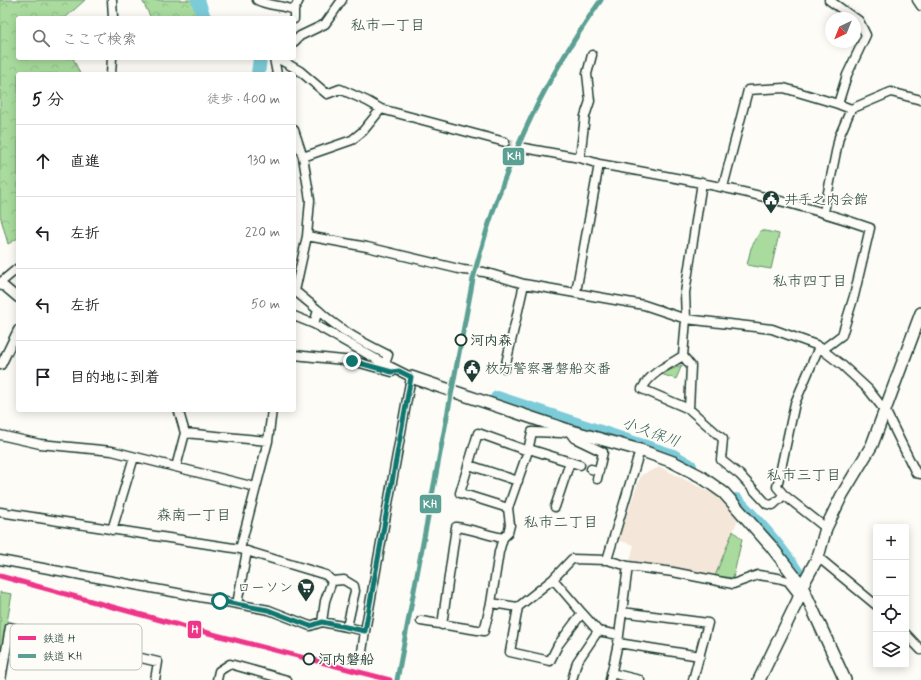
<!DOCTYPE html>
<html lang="ja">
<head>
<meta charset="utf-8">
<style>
	body { margin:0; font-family:Mynerve,"Klee One",sans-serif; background:#f6f6f6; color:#202124 }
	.controls { position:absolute; right:12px; bottom:12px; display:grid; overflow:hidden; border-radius:4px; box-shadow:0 2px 10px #0003 }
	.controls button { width:36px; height:36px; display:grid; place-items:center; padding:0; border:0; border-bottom:1px solid #e0e0e0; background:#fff; color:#202124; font:20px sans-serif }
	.compass { position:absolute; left:825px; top:12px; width:36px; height:36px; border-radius:50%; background:#fff; box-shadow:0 2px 10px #0003; rotate:223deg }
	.stop { position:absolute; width:12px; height:12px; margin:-9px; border:3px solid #0f766e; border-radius:50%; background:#fff }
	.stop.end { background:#0f766e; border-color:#fff; box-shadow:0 1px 4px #0008 }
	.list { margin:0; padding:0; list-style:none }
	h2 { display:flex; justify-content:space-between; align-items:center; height:52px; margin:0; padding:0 16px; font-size:17px }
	h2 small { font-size:13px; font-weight:400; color:#757577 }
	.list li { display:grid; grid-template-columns:26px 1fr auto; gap:12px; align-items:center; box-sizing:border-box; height:72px; padding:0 16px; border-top:1px solid #e0e0e0 }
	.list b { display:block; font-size:15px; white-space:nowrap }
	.list em { font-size:13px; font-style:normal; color:#757577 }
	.icon { flex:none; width:22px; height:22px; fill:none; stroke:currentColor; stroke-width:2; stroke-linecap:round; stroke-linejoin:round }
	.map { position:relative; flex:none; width:921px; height:680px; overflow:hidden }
	.search { position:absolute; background:#fff; box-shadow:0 2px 10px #0003; left:16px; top:16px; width:280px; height:44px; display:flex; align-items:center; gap:10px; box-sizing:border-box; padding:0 14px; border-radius:4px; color:#757577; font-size:15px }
	.panel { position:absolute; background:#fff; box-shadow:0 2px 10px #0003; left:16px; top:72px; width:280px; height:340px; border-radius:4px }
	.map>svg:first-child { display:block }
	.built { fill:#f4e6d8 }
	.forest { fill:url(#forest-crowns); stroke:#648c68 }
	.park { fill:#a8db9d; stroke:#648c68 }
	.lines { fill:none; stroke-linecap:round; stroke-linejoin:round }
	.river { stroke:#7bcbd8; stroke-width:14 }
	.street-tunnel { stroke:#d1d6d0; stroke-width:8; stroke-dasharray:8 4; stroke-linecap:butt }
	.street-casing { stroke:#1f3d34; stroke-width:11 }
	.secondary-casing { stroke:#1f3d34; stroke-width:14 }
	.street { stroke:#fdfcf7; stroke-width:8 }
	.secondary { stroke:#fdfcf7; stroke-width:11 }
	.rail-1-casing { stroke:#fdfcf7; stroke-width:8 }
	.rail-2-casing { stroke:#fdfcf7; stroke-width:8 }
	.rail-1 { stroke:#ee3689; stroke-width:5 }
	.rail-2 { stroke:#5ba094; stroke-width:5 }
	.route { stroke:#0f766e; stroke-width:5 }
	.stop-dot { fill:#fdfcf7; stroke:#1f3d34; stroke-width:2 }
	.labels { text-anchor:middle; stroke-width:3.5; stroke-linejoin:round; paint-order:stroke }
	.poi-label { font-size:14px; fill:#1f3d34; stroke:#fdfcf7; text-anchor:start }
	.stop-label { font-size:14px; font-weight:bold; fill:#1f3d34; stroke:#fdfcf7; text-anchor:start }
	.neighbourhood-label { font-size:15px; fill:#1f3d34; stroke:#fdfcf7 }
	.water-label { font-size:15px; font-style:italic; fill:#36605d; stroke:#fdfcf7 }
	.key { fill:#fdfcf7; stroke:#bac3bc; stroke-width:1 }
	.key-label { font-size:11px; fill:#1f3d34 }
	.line-badge { stroke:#fdfcf7; stroke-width:1.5 }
	.badge-label { font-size:11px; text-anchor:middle; font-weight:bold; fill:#fff }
</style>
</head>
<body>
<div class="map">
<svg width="921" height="680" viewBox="0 0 921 680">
	<defs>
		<pattern id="forest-crowns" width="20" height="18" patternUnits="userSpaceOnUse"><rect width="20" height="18" fill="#a8db9d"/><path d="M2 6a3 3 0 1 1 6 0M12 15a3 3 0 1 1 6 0" fill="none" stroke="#90bd88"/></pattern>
	</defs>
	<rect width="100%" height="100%" fill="#fdfcf7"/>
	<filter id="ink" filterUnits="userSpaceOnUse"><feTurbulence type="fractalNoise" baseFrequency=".025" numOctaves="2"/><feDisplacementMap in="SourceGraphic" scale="8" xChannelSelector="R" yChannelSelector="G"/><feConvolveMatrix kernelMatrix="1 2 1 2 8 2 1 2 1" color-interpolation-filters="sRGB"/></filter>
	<g filter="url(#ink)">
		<!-- built -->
		<path class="built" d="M660,467L715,495L738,519L715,576L630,561L634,545L618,540L641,475Z"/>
		<!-- forest -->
		<path class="forest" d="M0,0H85L65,18H18V58H73L80,74H18V238L8,244L0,215Z
			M142,0H204L208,12L213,18H151Z"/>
		<!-- park -->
		<path class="park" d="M761,230L779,234L771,269L747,265L751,248Z
			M682,365L676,379L661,374Z
			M733,531L742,539L733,578L715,576Z
			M0,592L12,594L0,662Z"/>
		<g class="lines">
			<!-- river -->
			<path class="river" d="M198,0L204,18
				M258,74L260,58
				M497,398L673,456L690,466
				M736,500C760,524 781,548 799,576"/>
			<!-- street-tunnel -->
			<path class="street-tunnel" d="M505,142L524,148"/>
			<!-- street casing -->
			<g class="street-casing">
				<path id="street" d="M112,0L113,18
					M257,0C268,6 282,5 294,10V19
					M829,0L854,18
					M917,0L921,6
					M294,10L299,0
					M294,42L300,36L325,24L342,0
					M274,58L277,74
					M277,58L300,71L327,94L340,89L367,101L381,109
					M111,74L112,58
					M838,104L847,75L866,35L859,21L855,18
					M294,130L303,157L310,200L307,236
					M524,148L580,158L599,164C691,180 782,197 870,228L854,296L842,335L822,350
					M303,157L352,140L363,131L381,109L505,142
					M580,158L585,116L590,101L587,74L592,55
					M723,187L748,90L784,88L838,104L851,109L891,92L921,100
					M824,212L839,137L851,109
					M0,283L18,268
					M0,285L5,287L18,298
					M576,292L599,164
					M318,310C339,330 362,342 388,355L385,364
					M294,316L314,324L385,364L411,377L365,631L347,627
					M314,324L318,310L295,291L307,236L367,247L463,270L484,272L524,284L644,305L686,319L772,329L816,345L842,365L868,389L886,412L916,473L921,474
					M819,347L795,403L777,487L784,495L826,528
					M294,355L353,361L392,372
					M683,356C668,365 650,373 642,389L689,409L723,439L721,460L740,475L767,504L773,505L784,495
					M1,365L18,330
					M505,368L524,284
					M689,409L691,366L683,356L686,319L685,293L702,182
					M185,433L268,441
					M0,435L40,444L112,451L255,487
					M529,449L580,465
					M469,465L518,481
					M176,467L185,433L179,412
					M591,469L599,471
					M555,507L570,462
					M508,508L460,493L478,433L528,451
					M0,512L240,549L326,575L332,581L344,580L354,586L355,591L347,627L322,622L325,601L332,581
					M112,530L134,457
					M240,549L268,441L272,410
					M818,557L876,605
					M0,560L269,610L310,626L322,622
					M607,560L640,450
					M628,566L673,572L733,584L758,575L778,578L788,581L799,595
					M491,603L518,607L553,579L572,559L607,560L628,566L618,643L610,680
					M237,604L247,551
					M518,607L510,652L550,661L558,645L582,613L553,579
					M622,612L708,623L693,680
					M582,613L598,631L619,635
					M421,621L484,631L491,603L499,552L503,538L508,533L510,525L508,508L528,451L532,432L561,433L568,430L574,438L603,452L597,479
					M442,625L456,527C473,529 487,535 503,538
					M906,634L921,650
					M618,643L700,656
					M362,652L365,631
					M611,673L640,680
					M1,680L10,627L158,662L155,680
					M217,680L219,671L230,664L287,680
					M572,680L577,662L598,631"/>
			</g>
			<!-- secondary casing -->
			<g class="secondary-casing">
				<path id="secondary" d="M411,377L568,430L640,450L673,462L700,476L724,493L770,545L802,586L845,680
					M759,680L798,600L802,586L818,557L826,528L842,495L872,445L921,313"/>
			</g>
			<!-- street -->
			<use href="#street" class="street"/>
			<!-- secondary -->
			<use href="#secondary" class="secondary"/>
			<!-- rail-1 casing -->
			<g class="rail-1-casing">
				<path id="rail-1" d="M0,576L193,629L390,680"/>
			</g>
			<!-- rail-2 casing -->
			<g class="rail-2-casing">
				<path id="rail-2" d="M397,680L473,279C500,174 538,89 601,0"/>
			</g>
			<!-- rail-1 -->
			<use href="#rail-1" class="rail-1"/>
			<!-- rail-2 -->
			<use href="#rail-2" class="rail-2"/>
		</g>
	</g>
	<g class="lines" filter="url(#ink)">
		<!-- route -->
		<path class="route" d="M220,601L268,610L310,626L322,622L365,631L411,377L399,371L392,372L352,361"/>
	</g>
	<!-- icons -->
	<defs>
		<g id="civic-pin" transform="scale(0.9)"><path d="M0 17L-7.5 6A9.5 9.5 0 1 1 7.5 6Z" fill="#1f3d34" stroke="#fdfcf7"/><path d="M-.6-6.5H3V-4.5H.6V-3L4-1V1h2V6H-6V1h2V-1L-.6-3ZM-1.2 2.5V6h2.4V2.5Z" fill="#fff"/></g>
		<g id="supermarket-pin" transform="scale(0.9)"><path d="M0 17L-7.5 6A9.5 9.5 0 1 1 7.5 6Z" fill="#1f3d34" stroke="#fdfcf7"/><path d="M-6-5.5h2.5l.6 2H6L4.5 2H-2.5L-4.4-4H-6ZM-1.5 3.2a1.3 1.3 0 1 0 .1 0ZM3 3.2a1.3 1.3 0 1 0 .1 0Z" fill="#fff"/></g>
	</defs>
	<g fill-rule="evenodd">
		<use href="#civic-pin" x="771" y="199"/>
		<use href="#civic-pin" x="472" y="368"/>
		<use href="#supermarket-pin" x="306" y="587"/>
	</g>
	<!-- markers -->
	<g class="stop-dot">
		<circle cx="461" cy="340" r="5.5"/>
		<circle cx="309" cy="659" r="5.5"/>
	</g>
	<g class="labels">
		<!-- poi labels -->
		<g class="poi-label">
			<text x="784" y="204">井手之内会館</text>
			<text x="485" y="373">枚方警察署磐船交番</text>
			<text x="293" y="592" text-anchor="end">ローソン</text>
		</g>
		<!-- stop labels -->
		<g class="stop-label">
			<text x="470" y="345">河内森</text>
			<text x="318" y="664">河内磐船</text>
		</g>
		<!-- neighbourhood labels -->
		<g class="neighbourhood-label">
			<text x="388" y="30">私市一丁目</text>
			<text x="810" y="286">私市四丁目</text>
			<text x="804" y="480">私市三丁目</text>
			<text x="194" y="520">森南一丁目</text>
			<text x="561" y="527">私市二丁目</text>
		</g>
		<!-- water labels -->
		<g class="water-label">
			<text transform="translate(651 432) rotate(20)" y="5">小久保川</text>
		</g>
	</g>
	<!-- legend -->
	<rect x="10" y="624" width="132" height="46" rx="6" class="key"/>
	<rect x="18" y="636" width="18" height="4" fill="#ee3689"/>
	<rect x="18" y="654" width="18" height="4" fill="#5ba094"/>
	<g class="key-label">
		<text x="43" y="642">鉄道 H</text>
		<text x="43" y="660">鉄道 KH</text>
	</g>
	<g class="line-badge">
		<rect x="502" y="147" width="23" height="19" rx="4" fill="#5ba094"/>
		<rect x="419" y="494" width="23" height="20" rx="4" fill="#5ba094"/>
		<rect x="187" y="620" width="15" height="19" rx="4" fill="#ee3689"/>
	</g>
	<g class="badge-label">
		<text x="514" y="160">KH</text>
		<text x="430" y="508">KH</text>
		<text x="195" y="633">H</text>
	</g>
</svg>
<div class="controls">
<button>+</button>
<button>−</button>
<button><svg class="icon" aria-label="locate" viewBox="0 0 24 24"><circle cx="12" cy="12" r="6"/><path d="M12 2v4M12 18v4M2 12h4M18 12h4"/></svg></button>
<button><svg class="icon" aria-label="layers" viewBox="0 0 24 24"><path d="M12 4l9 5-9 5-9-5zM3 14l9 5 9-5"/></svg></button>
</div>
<svg class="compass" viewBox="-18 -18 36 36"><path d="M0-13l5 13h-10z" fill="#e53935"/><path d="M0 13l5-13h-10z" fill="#757577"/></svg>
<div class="stop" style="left:220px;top:601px"></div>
<div class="stop end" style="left:352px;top:361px"></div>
<div class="search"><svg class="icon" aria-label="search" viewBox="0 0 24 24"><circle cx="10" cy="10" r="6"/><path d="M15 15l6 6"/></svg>ここで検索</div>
<section class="panel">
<h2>5 分<small>徒歩 · 400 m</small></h2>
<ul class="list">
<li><svg class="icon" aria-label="ahead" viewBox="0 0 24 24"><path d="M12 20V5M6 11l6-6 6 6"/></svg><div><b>直進</b></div><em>130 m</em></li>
<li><svg class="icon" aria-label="left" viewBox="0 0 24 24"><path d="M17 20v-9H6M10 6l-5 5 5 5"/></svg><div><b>左折</b></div><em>220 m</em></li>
<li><svg class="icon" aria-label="left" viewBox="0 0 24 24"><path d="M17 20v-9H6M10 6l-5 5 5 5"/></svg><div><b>左折</b></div><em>50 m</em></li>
<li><svg class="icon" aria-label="arrive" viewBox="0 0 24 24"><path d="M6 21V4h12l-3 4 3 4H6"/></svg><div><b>目的地に到着</b></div></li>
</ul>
</section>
</div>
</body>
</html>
